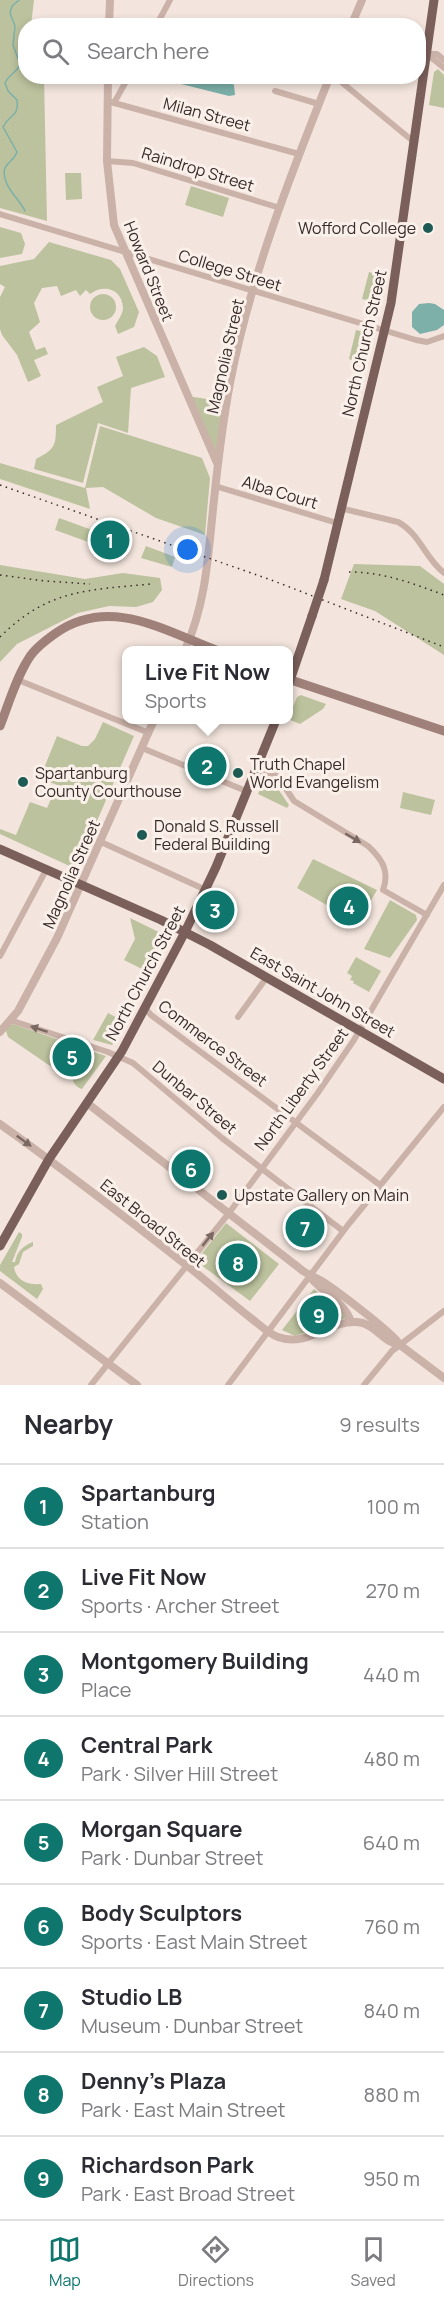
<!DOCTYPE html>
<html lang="en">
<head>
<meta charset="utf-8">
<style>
	body { margin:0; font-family:Manrope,sans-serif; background:#f7f7f7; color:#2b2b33 }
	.you { position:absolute; left:188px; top:550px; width:21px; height:21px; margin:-15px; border:4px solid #fff; border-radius:50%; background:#1a73e8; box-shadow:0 0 0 9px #1a73e833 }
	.badge { display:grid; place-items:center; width:39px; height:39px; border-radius:50%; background:#0f766e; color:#fff; font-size:20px; font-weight:700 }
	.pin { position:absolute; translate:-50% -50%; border:3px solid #fff; box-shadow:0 2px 6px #0006 }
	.popup { position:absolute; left:122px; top:646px; width:171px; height:78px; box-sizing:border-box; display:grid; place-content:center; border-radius:12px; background:#fff; filter:drop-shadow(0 2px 4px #0005); font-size:20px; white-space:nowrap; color:#7c7c81 }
	.popup b { font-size:22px; color:#2b2b33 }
	.popup::after { content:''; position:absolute; left:50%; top:100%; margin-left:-12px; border:12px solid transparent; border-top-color:#fff }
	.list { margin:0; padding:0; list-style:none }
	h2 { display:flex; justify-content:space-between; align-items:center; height:78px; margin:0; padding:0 24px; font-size:26px }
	h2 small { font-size:20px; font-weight:400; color:#7c7c81 }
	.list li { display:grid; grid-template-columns:39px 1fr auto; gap:18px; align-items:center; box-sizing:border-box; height:84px; padding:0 24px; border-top:2px solid #e1e1e2 }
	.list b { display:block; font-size:22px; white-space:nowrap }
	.list p { margin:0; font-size:20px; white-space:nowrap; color:#7c7c81 }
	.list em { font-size:20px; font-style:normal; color:#7c7c81 }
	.icon { flex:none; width:33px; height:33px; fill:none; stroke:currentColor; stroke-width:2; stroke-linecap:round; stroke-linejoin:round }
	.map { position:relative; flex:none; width:444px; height:1385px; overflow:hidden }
	.search { position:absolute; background:#fff; box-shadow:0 3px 9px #0003; left:18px; right:18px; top:18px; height:66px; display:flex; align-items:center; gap:15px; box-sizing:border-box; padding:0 21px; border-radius:24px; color:#7c7c81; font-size:22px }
	.sheet { height:834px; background:#fff }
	nav { display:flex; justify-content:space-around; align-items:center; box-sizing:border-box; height:84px; border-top:2px solid #e1e1e2; background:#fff; font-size:16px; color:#7c7c81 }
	nav a { display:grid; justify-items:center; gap:3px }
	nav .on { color:#0f766e }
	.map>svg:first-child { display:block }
	.green { fill:#bcc29d }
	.water { fill:#7cb0a9 }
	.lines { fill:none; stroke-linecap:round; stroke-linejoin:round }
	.stream { stroke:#7cb0a9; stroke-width:1.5 }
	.minor { stroke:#cbb2a9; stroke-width:6 }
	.tertiary { stroke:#cbb2a9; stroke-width:8 }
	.secondary { stroke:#9f817a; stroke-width:9 }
	.primary { stroke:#7a5f5a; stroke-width:9 }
	.rail { stroke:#382b29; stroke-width:1.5; stroke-dasharray:1.5 4.5; stroke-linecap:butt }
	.primary-bridge { stroke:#7a5f5a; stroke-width:9 }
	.oneway { fill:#7a6863 }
	.poi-dot { fill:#1e5a54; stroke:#faf0ea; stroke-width:2 }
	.labels { text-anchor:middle; stroke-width:6; stroke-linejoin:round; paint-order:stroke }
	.street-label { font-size:16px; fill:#382b29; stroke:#faf0ea }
	.poi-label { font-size:16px; fill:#382b29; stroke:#faf0ea; text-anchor:start }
</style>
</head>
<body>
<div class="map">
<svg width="444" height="1385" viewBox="0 0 444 1385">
	<rect width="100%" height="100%" fill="#f3e5dd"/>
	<!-- green -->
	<path class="green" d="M0,0H34L31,25L26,26V76L44,77L47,221L0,208Z
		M438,69L444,75V108L429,105L434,72Z
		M65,173H81L82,199L66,200Z
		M191,186L229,198L223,217L185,205Z
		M0,227L21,233L25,244L22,254L0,258Z
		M49,242L111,260L120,269L139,312L134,327L118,334L115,326C118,320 123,314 123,308C122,288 103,284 90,294L86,290L80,296L76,290L61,296L57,286L42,288L34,303L40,322L29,332L36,350L45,347L48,354L34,360L41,376L28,382L17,355L2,335L0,329V297L5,287L0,284V266L34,259Z
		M369,272L385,276L376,320L366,317L370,301L362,299Z
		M90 307a13 13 0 1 1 26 0a13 13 0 1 1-26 0Z
		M356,330L372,334L365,364L349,359Z
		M144,347L157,356L165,377L131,388L128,433L98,423L83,483L34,469L36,459C55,449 56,446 56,425L103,402L97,387L123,376L116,357Z
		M187,396L227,402L217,465Z
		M100,426L202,458L210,478L205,535L156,518L103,487L86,488L90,509L0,479V463L85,488Z
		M59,518L95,531L91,543L55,530Z
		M146,546L175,557L172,567L141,558Z
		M354,564L420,566L444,584V655L375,611L341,599Z
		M0,565L85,579L123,573L160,578L162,590L153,602L136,607L109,606L78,613L17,644L0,662Z
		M301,695L326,704L323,709L300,724L288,719L297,697Z
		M103,722L134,736L76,869L0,834V829L16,835L30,802L47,808L57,785L40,778L57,736L82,746H88L95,739Z
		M263,781L276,786L289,805L287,808L258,794Z
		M403,792L435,800L431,815L400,808Z
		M313,859L377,890L358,923L297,888Z
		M390,900L416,915L417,920L390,958L364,949Z
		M130,918L169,937V940L152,974L124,960L135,939Z
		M356,957L381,971L369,992L353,983L354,981L350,980L352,976L347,973Z
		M108,1013L125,1022L112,1045L93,1040Z
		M13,1024L106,1056L82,1089C76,1087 73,1083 72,1077L54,1063L53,1068L8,1037L6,1031L8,1026Z
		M226,1223L279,1264L250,1301L201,1265L195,1262Z
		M19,1232L22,1234V1237L12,1262H15C17,1251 23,1246 33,1242V1246L23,1252L19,1264L14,1267C16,1281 28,1285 41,1284L43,1289L37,1299L0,1271V1265Z
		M314,1289L343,1313L346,1318L295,1336L282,1330Z"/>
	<!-- water -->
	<path class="water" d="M176,77H197L231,82L234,85L235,95L229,96L177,83Z
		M429,303L435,304L444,310V325L437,330L420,334L412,327V312L419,304Z"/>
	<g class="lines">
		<!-- stream -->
		<path class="stream" d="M19,0L12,6L10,13L15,26L13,45L20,64C17,73 9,74 5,83L8,91L17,100C19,118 10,113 3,127L17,152C14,160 8,162 5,168C0,184 19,198 25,211"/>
		<!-- minor -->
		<path class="minor" d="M156,26L170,0
			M427,54L444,68
			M429,54H437L444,60
			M334,76L414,142
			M275,91L319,104
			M107,101L299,154
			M114,103L129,76
			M107,161L133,163L280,208
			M0,214L416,340L427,342L444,336
			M215,486L337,523
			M340,508L398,522C420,534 425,558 444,573
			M18,680L149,733
			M142,748L246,791
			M257,765L277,775L294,801L368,846C382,859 390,871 383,890L427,915
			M255,771L279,781
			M101,842L206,890
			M0,956L46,870
			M145,1008L151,1015L380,1185
			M238,1017L267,977
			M10,1020L108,1052L133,1063L222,1138L343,1231
			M91,1385L229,1213L317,1094L354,1040L444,885
			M228,1385L348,1225L444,1107
			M364,1385L392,1351L444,1311"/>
		<!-- tertiary -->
		<path class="tertiary" d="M109,26L110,0
			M351,26L362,0
			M108,76L107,161L114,225L217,463
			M185,650C207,600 208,554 214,500C218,461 223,421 230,383C250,278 290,176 330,76
			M0,1032L18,1011L57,938L154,720
			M87,1103L303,1271C309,1275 314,1277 320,1280C332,1287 396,1335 400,1345L444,1378
			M0,1124C63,1169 124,1216 185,1264C208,1282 229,1301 252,1319C260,1325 269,1334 278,1337C307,1348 329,1320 357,1322C375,1323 383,1343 400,1345
			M310,1277C324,1294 344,1301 351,1322
			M0,1283L137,1385"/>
		<!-- secondary -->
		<path class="secondary" d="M288,679L444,731
			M0,726C9,703 16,678 29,658C35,648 46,640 56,633C110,596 163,630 216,650"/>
		<!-- primary -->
		<path class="primary" d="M324,580L391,303L434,0
			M288,686L312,616
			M0,849L161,920L210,945L444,1079
			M0,1246L49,1159L122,1051L185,932L216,867L276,720"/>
		<!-- rail -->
		<path class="rail" d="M0,485L274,581L444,647
			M349,572C383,572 412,583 444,595
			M0,575L45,581L90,584
			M0,637C48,589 88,590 151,584"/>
		<!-- primary-bridge -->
		<path class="primary-bridge" d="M312,616L324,580"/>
	</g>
	<!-- one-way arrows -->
	<defs><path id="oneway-solid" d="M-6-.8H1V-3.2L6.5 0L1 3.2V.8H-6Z" transform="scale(1.5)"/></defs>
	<g class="oneway">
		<use href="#oneway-solid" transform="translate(353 838) rotate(30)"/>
		<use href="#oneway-solid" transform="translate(39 1029) rotate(-162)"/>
		<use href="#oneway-solid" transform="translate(24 1141) rotate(36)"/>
		<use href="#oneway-solid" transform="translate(208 1239) rotate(-51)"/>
	</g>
	<!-- markers -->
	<g class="poi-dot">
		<circle cx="428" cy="228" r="6"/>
		<circle cx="238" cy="773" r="6"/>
		<circle cx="23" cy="782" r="6"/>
		<circle cx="142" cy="835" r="6"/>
		<circle cx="222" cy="1195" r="6"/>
	</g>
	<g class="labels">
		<!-- street labels -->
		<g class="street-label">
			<text transform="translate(207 114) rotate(15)" y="6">Milan Street</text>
			<text transform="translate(198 169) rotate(17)" y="6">Raindrop Street</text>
			<text transform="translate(230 270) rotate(17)" y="6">College Street</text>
			<text transform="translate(149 271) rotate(68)" y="6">Howard Street</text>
			<text transform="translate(364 343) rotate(-77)" y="6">North Church Street</text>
			<text transform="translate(225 356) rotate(-77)" y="6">Magnolia Street</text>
			<text transform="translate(280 492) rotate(17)" y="6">Alba Court</text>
			<text transform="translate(71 874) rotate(-66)" y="6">Magnolia Street</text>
			<text transform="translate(145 973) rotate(-62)" y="6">North Church Street</text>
			<text transform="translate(323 992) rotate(30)" y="6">East Saint John Street</text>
			<text transform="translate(213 1043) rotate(37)" y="6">Commerce Street</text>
			<text transform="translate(301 1089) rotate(-54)" y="6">North Liberty Street</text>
			<text transform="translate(195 1097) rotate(40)" y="6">Dunbar Street</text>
			<text transform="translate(153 1223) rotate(39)" y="6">East Broad Street</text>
		</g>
		<!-- poi labels -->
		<g class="poi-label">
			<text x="416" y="234" text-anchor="end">Wofford College</text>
			<text x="250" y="770">Truth Chapel<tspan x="250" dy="18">World Evangelism</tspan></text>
			<text x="35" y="779">Spartanburg<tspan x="35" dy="18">County Courthouse</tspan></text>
			<text x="154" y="832">Donald S. Russell<tspan x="154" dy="18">Federal Building</tspan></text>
			<text x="234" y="1201">Upstate Gallery on Main</text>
		</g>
	</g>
</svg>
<div class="you"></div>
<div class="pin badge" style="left:110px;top:540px">1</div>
<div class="pin badge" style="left:207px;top:766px">2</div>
<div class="popup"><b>Live Fit Now</b>Sports</div>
<div class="pin badge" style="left:215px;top:910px">3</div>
<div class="pin badge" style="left:349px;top:906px">4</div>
<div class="pin badge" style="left:72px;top:1057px">5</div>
<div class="pin badge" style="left:191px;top:1169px">6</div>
<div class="pin badge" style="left:305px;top:1228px">7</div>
<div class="pin badge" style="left:238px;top:1263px">8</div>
<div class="pin badge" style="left:319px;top:1315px">9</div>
<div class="search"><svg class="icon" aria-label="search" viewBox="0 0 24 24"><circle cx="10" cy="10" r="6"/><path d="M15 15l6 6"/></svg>Search here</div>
</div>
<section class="sheet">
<h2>Nearby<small>9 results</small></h2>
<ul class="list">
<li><span class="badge">1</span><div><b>Spartanburg</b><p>Station</p></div><em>100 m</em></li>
<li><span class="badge">2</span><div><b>Live Fit Now</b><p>Sports · Archer Street</p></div><em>270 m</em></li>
<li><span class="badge">3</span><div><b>Montgomery Building</b><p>Place</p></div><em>440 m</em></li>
<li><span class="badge">4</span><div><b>Central Park</b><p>Park · Silver Hill Street</p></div><em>480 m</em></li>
<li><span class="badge">5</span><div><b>Morgan Square</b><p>Park · Dunbar Street</p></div><em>640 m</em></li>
<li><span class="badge">6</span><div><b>Body Sculptors</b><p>Sports · East Main Street</p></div><em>760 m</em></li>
<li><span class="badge">7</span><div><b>Studio LB</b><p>Museum · Dunbar Street</p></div><em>840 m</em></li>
<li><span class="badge">8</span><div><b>Denny's Plaza</b><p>Park · East Main Street</p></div><em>880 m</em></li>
<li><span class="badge">9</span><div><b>Richardson Park</b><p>Park · East Broad Street</p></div><em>950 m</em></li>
</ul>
</section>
<nav>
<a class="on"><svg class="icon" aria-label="map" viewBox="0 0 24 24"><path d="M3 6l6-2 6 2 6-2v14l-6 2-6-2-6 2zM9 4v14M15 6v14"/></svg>Map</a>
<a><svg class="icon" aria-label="directions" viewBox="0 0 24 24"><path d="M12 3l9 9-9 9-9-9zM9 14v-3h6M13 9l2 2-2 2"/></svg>Directions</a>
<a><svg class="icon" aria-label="saved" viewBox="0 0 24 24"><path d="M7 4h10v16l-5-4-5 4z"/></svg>Saved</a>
</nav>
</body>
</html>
